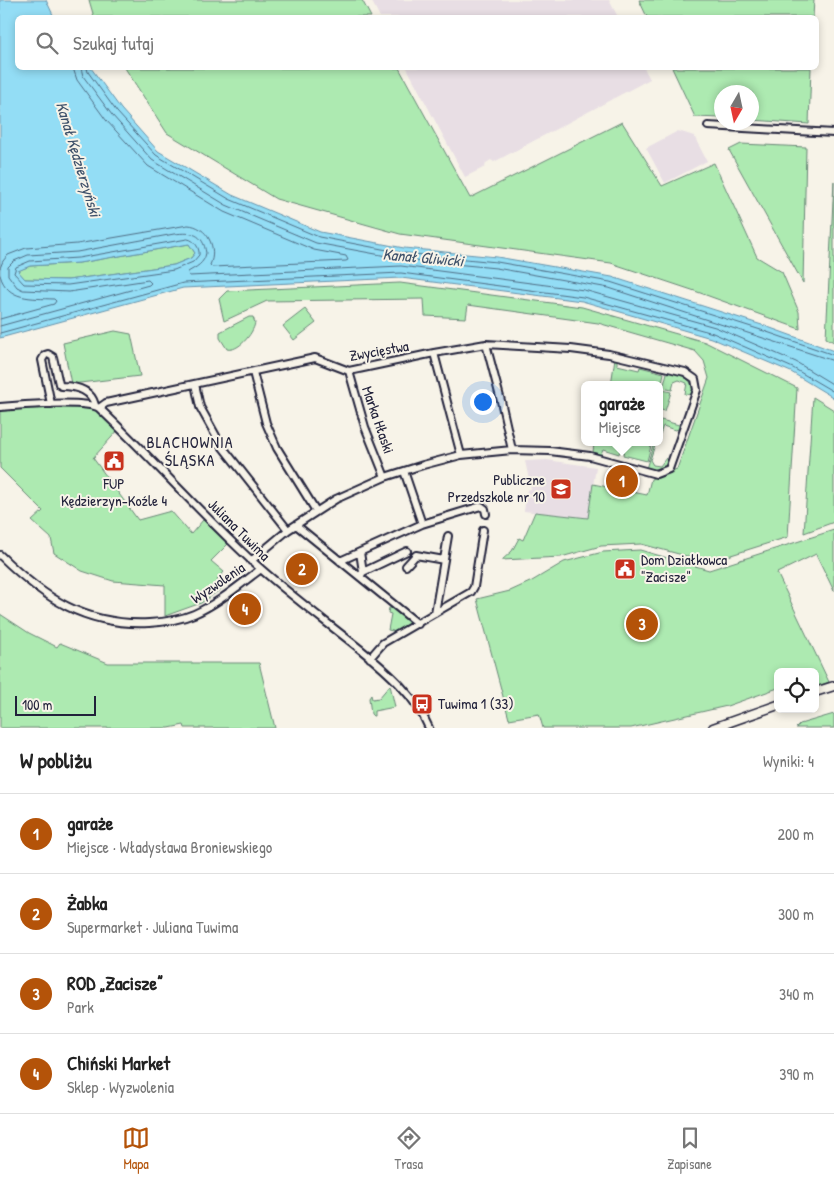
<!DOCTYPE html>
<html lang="pl">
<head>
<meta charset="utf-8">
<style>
	body { margin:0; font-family:"Patrick Hand",sans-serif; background:#f6f6f6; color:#222 }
	.controls { position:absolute; right:15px; bottom:15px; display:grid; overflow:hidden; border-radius:8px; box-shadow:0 2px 8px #0003 }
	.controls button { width:45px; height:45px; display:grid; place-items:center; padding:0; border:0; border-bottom:1px solid #e0e0e0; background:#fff; color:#222; font:25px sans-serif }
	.compass { position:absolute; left:714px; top:85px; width:45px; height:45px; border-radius:50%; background:#fff; box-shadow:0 2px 8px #0003; rotate:189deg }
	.scale { position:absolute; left:15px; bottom:12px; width:81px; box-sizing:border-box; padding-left:5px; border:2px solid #22223b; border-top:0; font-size:14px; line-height:18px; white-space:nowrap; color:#22223b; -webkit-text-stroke:4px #f7f3e8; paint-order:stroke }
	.you { position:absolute; left:482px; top:401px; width:18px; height:18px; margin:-12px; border:4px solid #fff; border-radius:50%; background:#1a73e8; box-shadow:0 0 0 8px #1a73e833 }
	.badge { display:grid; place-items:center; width:32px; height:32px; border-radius:50%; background:#b45309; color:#fff; font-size:16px; font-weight:700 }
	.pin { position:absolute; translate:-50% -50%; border:2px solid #fff; box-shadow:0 1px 5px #0006 }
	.popup { position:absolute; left:581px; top:381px; width:82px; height:65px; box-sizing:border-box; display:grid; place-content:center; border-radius:8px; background:#fff; filter:drop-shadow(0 1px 4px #0005); font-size:16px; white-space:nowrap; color:#767676 }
	.popup b { font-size:19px; color:#222 }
	.popup::after { content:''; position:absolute; left:50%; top:100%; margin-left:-10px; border:10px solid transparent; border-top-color:#fff }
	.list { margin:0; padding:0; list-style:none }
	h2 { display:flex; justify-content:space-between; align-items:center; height:65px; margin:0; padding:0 20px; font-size:21px }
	h2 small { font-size:16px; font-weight:400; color:#767676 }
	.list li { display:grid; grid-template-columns:32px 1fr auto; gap:15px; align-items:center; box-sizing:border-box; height:80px; padding:0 20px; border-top:1px solid #e0e0e0 }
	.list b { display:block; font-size:19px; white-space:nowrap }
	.list p { margin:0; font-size:16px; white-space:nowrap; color:#767676 }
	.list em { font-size:16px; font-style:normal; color:#767676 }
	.icon { flex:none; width:28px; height:28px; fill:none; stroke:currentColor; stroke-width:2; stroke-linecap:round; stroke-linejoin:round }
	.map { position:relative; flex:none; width:834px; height:728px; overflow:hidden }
	.search { position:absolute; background:#fff; box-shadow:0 2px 8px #0003; left:15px; right:15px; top:15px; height:55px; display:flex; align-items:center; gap:12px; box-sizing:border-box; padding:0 18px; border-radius:8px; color:#767676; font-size:19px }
	.sheet { height:385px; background:#fff }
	nav { display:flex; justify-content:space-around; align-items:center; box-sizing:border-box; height:70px; border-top:1px solid #e0e0e0; background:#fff; font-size:14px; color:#767676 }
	nav a { display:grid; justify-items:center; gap:2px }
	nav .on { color:#b45309 }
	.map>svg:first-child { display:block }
	.built { fill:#e8dee4 }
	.green { fill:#adeab1; stroke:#688676 }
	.water { fill:#93ddf5; stroke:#6692ab; fill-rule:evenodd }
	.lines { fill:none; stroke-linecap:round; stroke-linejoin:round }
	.shore { stroke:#4f6d85; stroke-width:1 }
	.minor-casing { stroke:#22223b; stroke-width:10 }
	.major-casing { stroke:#22223b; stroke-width:11 }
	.minor { stroke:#f7f3e8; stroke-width:6 }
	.major { stroke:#f7f3e8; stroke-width:8 }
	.labels { text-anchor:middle; stroke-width:4; stroke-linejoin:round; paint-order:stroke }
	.street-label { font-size:15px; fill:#22223b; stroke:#f7f3e8 }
	.poi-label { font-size:15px; fill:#22223b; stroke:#f7f3e8; text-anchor:start }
	.water-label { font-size:16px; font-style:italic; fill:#3e516a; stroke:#f7f3e8 }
	.neighbourhood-label { font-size:16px; letter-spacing:1px; fill:#22223b; stroke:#f7f3e8 }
</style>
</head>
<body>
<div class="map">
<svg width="834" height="728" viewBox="0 0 834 728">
	<rect width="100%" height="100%" fill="#f7f3e8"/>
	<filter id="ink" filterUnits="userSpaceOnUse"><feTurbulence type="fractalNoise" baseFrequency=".02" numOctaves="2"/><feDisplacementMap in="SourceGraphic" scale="10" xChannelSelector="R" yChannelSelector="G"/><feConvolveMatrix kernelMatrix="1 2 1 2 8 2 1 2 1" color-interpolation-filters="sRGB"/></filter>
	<g filter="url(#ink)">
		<!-- built -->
		<path class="built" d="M371,0H609L618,17H380Z
			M407,68H644L650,79L494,162L491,160L486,163L485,167L465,177Z
			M678,131L694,136L707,161L665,183L646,148Z
			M547,460L596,467L588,518L524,511L527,490L531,489L525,461Z"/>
		<!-- green -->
		<path class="green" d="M89,0H362L371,17H94Z
			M639,0H814L813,17H647Z
			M125,68H399L470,198L622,122L662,186L714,163L757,257L782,272L799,312L800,329L692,290L611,263L400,234L276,199L167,133Z
			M672,68H811L809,124L752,120V92H722L721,118L695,117Z
			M741,144L806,147L803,283L729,150Z
			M834,181V342L826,338Z
			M189,244L195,253L191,258L174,265L68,280L25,279L17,271L30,266L79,263Z
			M400,283L582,307L705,342L797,388L788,537L709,562L641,544L601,546L561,557L502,560L512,551L519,538L523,540L535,512L588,518L593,484L647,495L651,479L677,469L709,378L704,361L695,351L598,323L468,305L466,318L425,316L424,299L267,301L224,321L219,299L227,291Z
			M305,309L316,323L294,340L283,326Z
			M249,317H253L255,323C253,334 238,352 227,349L220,338V332Z
			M115,331L131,334L140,376L71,384L63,343Z
			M615,358L617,359V365L639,370L640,367L664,373L660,391V385H611Z
			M669,371C681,375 696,379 692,395L685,394L687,383L679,380L674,382L672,390L663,388L667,373Z
			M662,390L671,392L665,411L661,410L660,399Z
			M813,397L834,410V522L804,533Z
			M95,405L120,428L93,458L138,520L171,511L191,534L203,520L228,544L211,561L224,572L217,580L224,587L201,603L165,616V585L113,581L82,571L54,553L51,538L32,521L43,511L0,468V407Z
			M661,420L679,425V429L675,430L663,426L660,434V422Z
			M594,442H622L619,454L603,449L600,456L593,453Z
			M626,442H652L647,461L623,455Z
			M654,442H656L650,460L653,465L660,466L666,458L669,461C665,471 656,471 646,469Z
			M834,530V591L816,554L777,573L829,682L815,687V672H778V688L727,706L631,728H543L539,714L509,719L477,599L510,591L532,581L564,562L603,552L640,550L709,570Z
			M389,608H394L408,621V625L392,636L393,631L388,630L391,614L388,613Z
			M0,614L29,633L57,647L60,643L108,663H259L275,728H185L184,725L169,728H0Z
			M390,685L395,707L374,711V716H373L371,714L369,698L371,695L372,699L379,698Z
			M834,714V728H796L800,724Z"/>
		<!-- water -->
		<path class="water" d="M0,0H46L54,17L18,18V68H91L121,109L158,151L232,195L320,232L404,248L497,257L612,277L765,326L834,351V398L791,372L711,338L582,301L401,278L183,288L0,338ZM189,244L195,253L191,258L174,265L68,280L25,279L18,271L30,266L79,263Z"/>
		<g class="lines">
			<!-- shore -->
			<path class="shore" d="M81,68L83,76L112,115L152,160L226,205L316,243L403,259L496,268L609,288L834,361
				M87,68L88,72L117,112L156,155L229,199L319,237L403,253L497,262L610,282L764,331L834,355
				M188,239C195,240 200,249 199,255L193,262L174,270L68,285L24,284L14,273L16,267L30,261L78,258Z
				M0,268L3,261L8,255L26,248L77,244L188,225C207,226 218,248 210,265L212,267L346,261L348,260L346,256L314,250L224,212L148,166L106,120L77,80L73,68
				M0,275C7,301 32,298 54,299L56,301L54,304L0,319
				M0,326L149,285L151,283L148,280L69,292L23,290L17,287L8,275V267L14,261L28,255L77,252L174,234C192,232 203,233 206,253C204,264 196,267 188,272L189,276L401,266L584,290L715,327L796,362L834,385
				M0,333L183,283L401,273L583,297L713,333L793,368L834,392"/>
			<!-- minor casing -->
			<g class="minor-casing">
				<path id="minor" d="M708,126L834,133
					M486,344L501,401L512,450
					M434,353L461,455
					M349,371L365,427L385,477
					M253,372L266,423L277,448L316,511
					M195,384L200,407L221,445L288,530
					M51,404L42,360L45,355L48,354L53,357L59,384L61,386C75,386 91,389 95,405
					M0,407C19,405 86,400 99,408C151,457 199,512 252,561C286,592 324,620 360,649C388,672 415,695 429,728
					M99,408L106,403L315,358L349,371L434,353L486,344L571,349L609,354L685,372L695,379L697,390L669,469L656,474L590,456L550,451L512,450L461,455L423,465L385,477L336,499L288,530L251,561
					M404,471L422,524
					M296,525L418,624
					M360,552L363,572
					M0,555C44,598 85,626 149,623C164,622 180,620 194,614C219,603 239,585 261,569
					M340,561L422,524L481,506L485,509L486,514
					M406,566L416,555L444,560
					M360,577L363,572L407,551
					M435,613L448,536
					M370,658L383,643L471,592L474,587L483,530"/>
			</g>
			<!-- major casing -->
			<g class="major-casing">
				<path id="major" d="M815,692L834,686
					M713,728L778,705"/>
			</g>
			<!-- minor -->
			<use href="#minor" class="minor"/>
			<!-- major -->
			<use href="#major" class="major"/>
		</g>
	</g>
	<!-- icons -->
	<defs>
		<g id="civic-square" transform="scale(1.125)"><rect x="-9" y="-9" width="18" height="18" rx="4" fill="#c8321e" stroke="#f7f3e8"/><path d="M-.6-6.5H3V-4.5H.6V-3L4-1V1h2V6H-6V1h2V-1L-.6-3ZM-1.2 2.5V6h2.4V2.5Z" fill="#fff"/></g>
		<g id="school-square" transform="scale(1.125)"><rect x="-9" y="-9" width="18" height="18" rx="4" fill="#c8321e" stroke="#f7f3e8"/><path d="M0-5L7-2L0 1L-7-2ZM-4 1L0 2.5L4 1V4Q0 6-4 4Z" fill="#fff"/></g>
		<g id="bus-square" transform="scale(1.125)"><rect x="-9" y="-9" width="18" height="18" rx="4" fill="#c8321e" stroke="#f7f3e8"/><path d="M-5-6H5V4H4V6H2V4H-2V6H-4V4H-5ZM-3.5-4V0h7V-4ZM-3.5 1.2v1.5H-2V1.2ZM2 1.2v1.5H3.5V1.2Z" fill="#fff"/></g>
	</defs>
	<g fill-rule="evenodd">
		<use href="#civic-square" x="114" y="461"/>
		<use href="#school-square" x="561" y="489"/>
		<use href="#civic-square" x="625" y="569"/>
		<use href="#bus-square" x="422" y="704"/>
	</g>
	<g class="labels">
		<!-- street labels -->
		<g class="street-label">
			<text transform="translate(379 351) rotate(-10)" y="5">Zwycięstwa</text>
			<text transform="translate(378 420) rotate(71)" y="5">Marka Hłaski</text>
			<text transform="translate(239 530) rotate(45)" y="5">Juliana Tuwima</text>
			<text transform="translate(218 583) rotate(-34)" y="5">Wyzwolenia</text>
		</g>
		<!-- poi labels -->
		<g class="poi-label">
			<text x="545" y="485" text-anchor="end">Publiczne<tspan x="545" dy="17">Przedszkole nr 10</tspan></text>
			<text x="114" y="489" text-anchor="middle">FUP<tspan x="114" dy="17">Kędzierzyn-Koźle 4</tspan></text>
			<text x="641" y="565">Dom Działkowca<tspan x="641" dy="17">"Zacisze"</tspan></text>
			<text x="438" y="709">Tuwima 1 (33)</text>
		</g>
		<!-- water labels -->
		<g class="water-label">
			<text transform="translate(79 159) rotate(73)" y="6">Kanał Kędzierzyński</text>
			<text transform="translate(423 257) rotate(5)" y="6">Kanał Gliwicki</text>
		</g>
		<!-- neighbourhood labels -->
		<g class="neighbourhood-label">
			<text x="190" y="448">BLACHOWNIA<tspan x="190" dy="18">ŚLĄSKA</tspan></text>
		</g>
	</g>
</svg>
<div class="controls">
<button><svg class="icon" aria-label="locate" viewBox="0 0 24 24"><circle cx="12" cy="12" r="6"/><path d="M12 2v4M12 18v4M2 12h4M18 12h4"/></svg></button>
</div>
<svg class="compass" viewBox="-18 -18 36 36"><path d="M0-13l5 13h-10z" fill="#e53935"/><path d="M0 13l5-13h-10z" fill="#767676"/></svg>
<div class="scale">100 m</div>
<div class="you"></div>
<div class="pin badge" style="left:622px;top:481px">1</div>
<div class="popup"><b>garaże</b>Miejsce</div>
<div class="pin badge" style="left:302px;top:569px">2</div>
<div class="pin badge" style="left:642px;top:624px">3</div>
<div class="pin badge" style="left:245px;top:609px">4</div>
<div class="search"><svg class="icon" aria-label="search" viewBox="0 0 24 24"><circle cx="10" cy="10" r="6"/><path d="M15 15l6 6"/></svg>Szukaj tutaj</div>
</div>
<section class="sheet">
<h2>W pobliżu<small>Wyniki: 4</small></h2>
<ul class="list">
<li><span class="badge">1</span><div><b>garaże</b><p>Miejsce · Władysława Broniewskiego</p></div><em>200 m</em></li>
<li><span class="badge">2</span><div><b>Żabka</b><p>Supermarket · Juliana Tuwima</p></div><em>300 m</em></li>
<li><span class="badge">3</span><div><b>ROD „Zacisze”</b><p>Park</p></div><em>340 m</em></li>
<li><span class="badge">4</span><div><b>Chiński Market</b><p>Sklep · Wyzwolenia</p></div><em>390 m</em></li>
</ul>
</section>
<nav>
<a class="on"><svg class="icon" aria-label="map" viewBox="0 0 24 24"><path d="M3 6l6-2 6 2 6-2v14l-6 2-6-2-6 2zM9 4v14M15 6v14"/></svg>Mapa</a>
<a><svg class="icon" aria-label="directions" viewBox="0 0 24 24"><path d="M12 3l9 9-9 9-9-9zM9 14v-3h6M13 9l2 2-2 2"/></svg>Trasa</a>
<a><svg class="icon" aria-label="saved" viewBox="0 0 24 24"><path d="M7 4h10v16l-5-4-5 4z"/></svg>Zapisane</a>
</nav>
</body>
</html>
